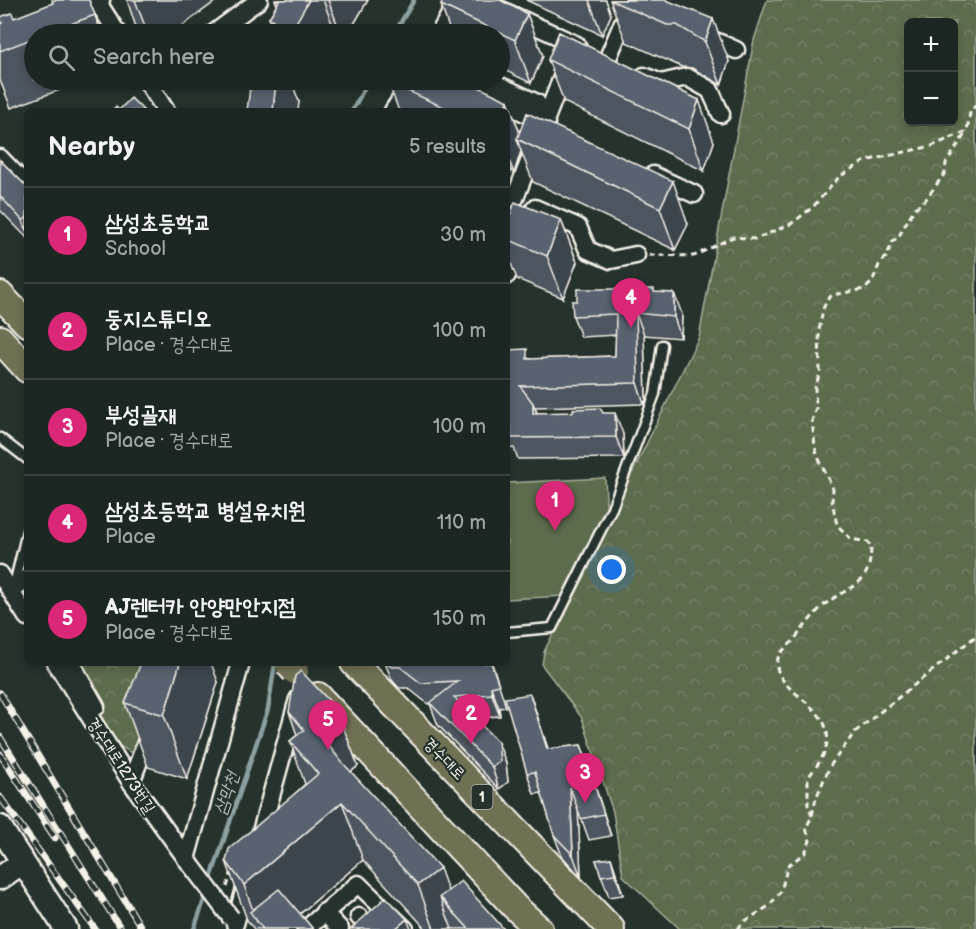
<!DOCTYPE html>
<html lang="en">
<head>
<meta charset="utf-8">
<style>
	body { margin:0; font-family:"Balsamiq Sans","Poor Story",sans-serif; background:#29322f; color:#f1f3f6 }
	.controls { position:absolute; right:18px; top:18px; display:grid; overflow:hidden; border-radius:9px; box-shadow:0 3px 9px #0003 }
	.controls button { width:54px; height:54px; display:grid; place-items:center; padding:0; border:0; border-bottom:2px solid #3a4340; background:#1c2622; color:#f1f3f6; font:30px sans-serif }
	.you { position:absolute; left:612px; top:570px; width:21px; height:21px; margin:-15px; border:4px solid #fff; border-radius:50%; background:#1a73e8; box-shadow:0 0 0 9px #1a73e833 }
	.badge { display:grid; place-items:center; width:39px; height:39px; border-radius:50%; background:#db2777; color:#fff; font-size:20px; font-weight:700 }
	.pin { position:absolute; translate:-50% -50px; filter:drop-shadow(0 2px 3px #0008) }
	.pin::after { content:''; position:absolute; top:32px; width:21px; height:18px; background:inherit; clip-path:polygon(0 0,100% 0,50% 100%) }
	.list { margin:0; padding:0; list-style:none }
	h2 { display:flex; justify-content:space-between; align-items:center; height:78px; margin:0; padding:0 24px; font-size:26px }
	h2 small { font-size:20px; font-weight:400; color:#a0a5a5 }
	.list li { display:grid; grid-template-columns:39px 1fr auto; gap:18px; align-items:center; box-sizing:border-box; height:96px; padding:0 24px; border-top:2px solid #3a4340 }
	.list b { display:block; font-size:22px; white-space:nowrap }
	.list p { margin:0; font-size:20px; white-space:nowrap; color:#a0a5a5 }
	.list em { font-size:20px; font-style:normal; color:#a0a5a5 }
	.icon { flex:none; width:33px; height:33px; fill:none; stroke:currentColor; stroke-width:2; stroke-linecap:round; stroke-linejoin:round }
	.map { position:relative; flex:none; width:976px; height:929px; overflow:hidden }
	.search { position:absolute; background:#1c2622; box-shadow:0 3px 9px #0003; left:24px; top:24px; width:486px; height:66px; display:flex; align-items:center; gap:15px; box-sizing:border-box; padding:0 21px; border-radius:33px; color:#a0a5a5; font-size:22px }
	.panel { position:absolute; background:#1c2622; box-shadow:0 3px 9px #0003; left:24px; top:108px; width:486px; height:558px; border-radius:9px }
	.map>svg:first-child { display:block }
	.forest { fill:url(#forest-crowns); stroke:#a8ae9a; stroke-width:1.5; fill-rule:evenodd }
	.garden { fill:#5d6c4d; stroke:#a8ae9a; stroke-width:1.5 }
	.lines { fill:none; stroke-linecap:round; stroke-linejoin:round }
	.stream { stroke:#8da1a0; stroke-width:4.5 }
	.lane-casing { stroke:#f4f1e8; stroke-width:13 }
	.street-casing { stroke:#f4f1e8; stroke-width:21 }
	.secondary-casing { stroke:#f4f1e8; stroke-width:27 }
	.primary-casing { stroke:#f4f1e8; stroke-width:30 }
	.path { stroke:#f4f1e8; stroke-width:3; stroke-dasharray:6 4.5; stroke-linecap:butt }
	.lane { stroke:#26332d; stroke-width:8 }
	.street { stroke:#26332d; stroke-width:16 }
	.secondary { stroke:#26332d; stroke-width:22 }
	.primary { stroke:#706f52; stroke-width:26 }
	.rail-casing { stroke:#f4f1e8; stroke-width:7 }
	.rail { stroke:#26332d; stroke-width:4.5; stroke-dasharray:14; stroke-linecap:butt }
	.street-bridge-casing { stroke:#f4f1e8; stroke-width:21; stroke-linecap:butt }
	.primary-bridge-casing { stroke:#f4f1e8; stroke-width:30; stroke-linecap:butt }
	.street-bridge { stroke:#26332d; stroke-width:16 }
	.primary-bridge { stroke:#706f52; stroke-width:26 }
	.wall { fill:#4d5460; stroke:#f4f1e8; stroke-width:1.5 }
	.shaded-wall { fill:#3e454e; stroke:#f4f1e8; stroke-width:1.5 }
	.building { fill:#596270; stroke:#f4f1e8; stroke-width:1.5 }
	.labels { text-anchor:middle; stroke-width:4.5; stroke-linejoin:round; paint-order:stroke }
	.shield { fill:#26332d; stroke:#b6b8b0; stroke-width:1.5 }
	.shield-label { font-size:15px; font-weight:bold; fill:#f4f1e8 }
	.street-label { font-size:16px; fill:#f4f1e8; stroke:#26332d }
	.water-label { font-size:18px; font-style:italic; fill:#b0bcb8; stroke:#26332d }
</style>
</head>
<body>
<div class="map">
<svg width="976" height="929" viewBox="0 0 976 929">
	<defs>
		<pattern id="forest-crowns" width="20" height="18" patternUnits="userSpaceOnUse" patternTransform="scale(1.5)"><rect width="20" height="18" fill="#5d6c4d"/><path d="M2 6a3 3 0 1 1 6 0M12 15a3 3 0 1 1 6 0" fill="none" stroke="#758167"/></pattern>
	</defs>
	<rect width="100%" height="100%" fill="#26332d"/>
	<filter id="ink" filterUnits="userSpaceOnUse"><feTurbulence type="fractalNoise" baseFrequency=".0167" numOctaves="2"/><feDisplacementMap in="SourceGraphic" scale="12" xChannelSelector="R" yChannelSelector="G"/><feConvolveMatrix kernelMatrix="1 2 1 2 8 2 1 2 1" color-interpolation-filters="sRGB"/></filter>
	<g filter="url(#ink)">
		<!-- forest -->
		<path class="forest" d="M767,0H976V929H680L623,876L613,812L582,718L542,665L544,652L699,337L754,40ZM908,22H954V122H908Z
			M72,663H173L140,758L116,744Z"/>
		<!-- garden -->
		<path class="garden" d="M605,478L607,517L566,596L507,599V483Z"/>
		<g class="lines">
			<!-- stream -->
			<path class="stream" d="M394,34L414,0
				M352,111L369,80
				M209,884L268,709L275,663
				M194,929L207,892"/>
			<!-- lane casing -->
			<g class="lane-casing">
				<path id="lane" d="M0,438L27,459
					M13,589L27,531
					M507,632L552,628L612,508L655,394L662,345"/>
			</g>
			<!-- street casing -->
			<g class="street-casing">
				<path id="street" d="M480,0L577,45
					M97,1L118,34
					M213,34L259,0
					M439,34L458,0
					M702,35L736,50
					M607,60L629,8
					M644,76L661,83L687,77L710,90L721,114
					M146,80L166,111
					M455,80L546,123
					M488,80L537,103L530,116
					M393,111L413,80
					M0,158L27,186
					M653,175L694,194
					M515,198L566,67
					M535,208L578,227L588,250L611,260L636,255
					M507,275L519,245
					M0,574L27,617
					M12,592L27,578
					M56,663L131,782L191,865
					M71,663L96,707
					M131,782L150,732
					M259,839L298,699
					M186,859L241,663
					M324,912L340,929
					M359,917L370,929
					M235,924L247,881
					M306,929L358,884L405,929"/>
			</g>
			<!-- secondary casing -->
			<g class="secondary-casing">
				<path id="secondary" d="M62,11L98,0
					M0,827L66,929
					M0,878L23,862"/>
			</g>
			<!-- primary casing -->
			<g class="primary-casing">
				<path id="primary" d="M0,295L27,323
					M0,339L27,369
					M354,663L611,929
					M318,696L515,907L539,929"/>
			</g>
			<!-- path -->
			<path class="path" d="M649,255L694,256L733,237L755,239L791,224L813,207L839,177L865,161L932,146L967,131L970,112L976,105
				M812,816L808,805V777C869,708 766,699 778,658C781,650 788,647 793,641C801,631 814,613 823,606C849,584 871,589 871,546L868,542L851,539L837,525L832,501L833,489L818,457L815,447L812,421L816,408L815,389L820,372L819,331L823,309L827,300L832,295L865,289L872,282L879,265L887,256L892,242L899,236L914,209L926,199L945,173L946,163L967,131
				M227,887L232,871
				M738,929L742,923L769,906L781,891L788,865L805,853L810,841L806,828L812,816L816,798L830,766L855,732L976,636"/>
			<!-- lane -->
			<use href="#lane" class="lane"/>
			<!-- street -->
			<use href="#street" class="street"/>
			<!-- secondary -->
			<use href="#secondary" class="secondary"/>
			<!-- primary -->
			<use href="#primary" class="primary"/>
			<!-- rail casing -->
			<g class="rail-casing">
				<path id="rail" d="M0,693L142,929
					M0,737L121,929
					M0,754L55,838
					M0,797L95,929"/>
			</g>
			<!-- rail -->
			<use href="#rail" class="rail"/>
			<!-- street-bridge casing -->
			<g class="street-bridge-casing">
				<path id="street-bridge" d="M191,865L231,918"/>
			</g>
			<!-- primary-bridge casing -->
			<g class="primary-bridge-casing">
				<path id="primary-bridge" d="M288,663L295,671"/>
			</g>
			<!-- street-bridge -->
			<use href="#street-bridge" class="street-bridge"/>
			<!-- primary-bridge -->
			<use href="#primary-bridge" class="primary-bridge"/>
		</g>
		<!-- wall -->
		<path class="wall" d="M89,0L102,34H34V80H86L11,108L0,80V24L14,18Z
			M127,0H217L171,34H142L136,27Z
			M275,0H368L348,34H275L269,18L277,5Z
			M526,0H606L611,15L602,35Z
			M610,0H666L729,61L721,85L692,68L682,67L626,42Z
			M441,5L527,14L543,56L531,83L500,68V34H451Z
			M559,32L714,142L704,171L564,102L548,60Z
			M245,80H291L299,102L250,91Z
			M297,80H314L310,87Z
			M388,82L508,101L520,133L527,113L688,224L675,250L533,182L521,151L514,173L511,171L510,173L507,172V111H399Z
			M0,160L27,187V238L0,210Z
			M561,220L577,262L563,298L517,279L507,253V223Z
			M655,292L682,314L681,338L644,335L646,399L644,404L535,407L537,413H603L623,434L624,458L518,459L514,448L507,449V350L530,359L615,356L616,335L581,337L573,316Z
			M385,663H492L506,707L499,708L500,716L474,718L506,763L508,782L499,789L438,725L430,704H428L408,688H399L392,680Z
			M218,682L187,779L148,767L125,703Z
			M530,694L548,749L581,745L611,836L589,840L578,809L581,877L562,856L554,835L542,793L534,794L527,773Z
			M336,708L358,766L351,772L448,891L504,929H426L363,860L300,914L313,929H254L247,920L226,861L305,784L290,741L297,735L289,712Z
			M611,858L623,895L609,897L596,860Z"/>
		<!-- shaded-wall -->
		<path class="shaded-wall" d="M135,0H217L171,34H148Z
			M309,0H323L336,34H291L290,33Z
			M328,0H368L348,34H341Z
			M589,0H606L611,15L602,35Z
			M527,14L543,56L531,83L515,40Z
			M713,19L729,61L721,85L705,42Z
			M276,80H291L299,102L298,111H273Z
			M307,80H314L310,87Z
			M699,100L714,142L704,171L689,129Z
			M508,101L523,142L517,139L521,151L514,173L507,155V111H505Z
			M507,160L511,171L510,173L507,165Z
			M673,181L688,224L675,250L660,208Z
			M27,217V231L23,221Z
			M561,220L577,262L563,298L547,256Z
			M674,293L682,314L681,338L674,317Z
			M636,313L644,335L646,399L644,404L637,383Z
			M533,403L541,424L533,413Z
			M615,413L623,434L624,458L616,437Z
			M180,663H211L218,682L187,779L164,715Z
			M491,687L499,708L500,716L492,694Z
			M530,694L537,715L555,770L547,749Z
			M336,708L358,766L334,785L313,726Z
			M498,742L506,763L508,782L499,789L492,767Z
			M581,745L589,766L611,836L604,814Z
			M570,787L578,808L581,877L573,855Z
			M342,802L363,860L282,929L257,922L244,885Z
			M611,858L618,879L623,895L615,874Z
			M440,868L457,916L440,897L452,929H434L418,885Z
			M407,919L411,929H395Z"/>
		<!-- building -->
		<path class="building" d="M52,0H89L95,15L43,34H34V38L0,51V24L2,23L0,17L12,13L14,18L53,3Z
			M277,0H309L290,33L271,22L273,20L269,18L279,1Z
			M443,0H500L527,14L515,40L441,5Z
			M610,0H666L713,19L705,42L677,25H667Z
			M559,32L699,100L689,129L548,60Z
			M251,80H276L273,111H247Z
			M390,80H464L508,101L505,111H452L388,82Z
			M131,98L144,111H112L116,107L119,110Z
			M527,113L673,181L660,208L517,139Z
			M0,160L27,187V217L23,221L0,196Z
			M515,202L561,220L547,256L507,239V223Z
			M577,289H654V292L674,293V317L636,313L638,378L637,383L520,386L533,403V413L573,412V409L600,408L603,413H615L616,437L511,438V427H507V350L527,349V359L615,356L616,314L573,316L572,301H577Z
			M141,663H180L164,715L125,703Z
			M388,663H491L499,685L491,687L492,694L454,697L498,742L500,761L492,767L430,703L458,681L421,683L400,667H391Z
			M301,671L336,708L313,726L341,761L440,868L418,885L342,802L244,885L226,861L229,849L318,774L290,741L304,730L289,712L295,676Z
			M530,694L547,749L581,745L604,814L581,819L570,787L573,855L554,835L535,772L527,773L505,698Z
			M611,858L615,874L601,876L596,860Z
			M461,881L504,929H469L440,897Z
			M279,889L313,929H263L250,912Z
			M386,897L407,919L395,929H351Z"/>
	</g>
	<g class="labels">
		<!-- shield labels -->
		<rect class="shield" x="471.5" y="785" width="21" height="24" rx="4.5"/>
		<g class="shield-label">
			<text x="482" y="802">1</text>
		</g>
		<!-- street labels -->
		<g class="street-label">
			<text transform="translate(445 758) rotate(46)" y="6">경수대로</text>
			<text transform="translate(122 765) rotate(57)" y="6">경수대로1273번길</text>
		</g>
		<!-- water labels -->
		<g class="water-label">
			<text transform="translate(226 793) rotate(-71)" y="6">삼막천</text>
		</g>
	</g>
</svg>
<div class="controls">
<button>+</button>
<button>−</button>
</div>
<div class="you"></div>
<div class="pin badge" style="left:555px;top:531px">1</div>
<div class="pin badge" style="left:471px;top:744px">2</div>
<div class="pin badge" style="left:585px;top:803px">3</div>
<div class="pin badge" style="left:631px;top:328px">4</div>
<div class="pin badge" style="left:328px;top:750px">5</div>
<div class="search"><svg class="icon" aria-label="search" viewBox="0 0 24 24"><circle cx="10" cy="10" r="6"/><path d="M15 15l6 6"/></svg>Search here</div>
<section class="panel">
<h2>Nearby<small>5 results</small></h2>
<ul class="list">
<li><span class="badge">1</span><div><b>삼성초등학교</b><p>School</p></div><em>30 m</em></li>
<li><span class="badge">2</span><div><b>둥지스튜디오</b><p>Place · 경수대로</p></div><em>100 m</em></li>
<li><span class="badge">3</span><div><b>부성골재</b><p>Place · 경수대로</p></div><em>100 m</em></li>
<li><span class="badge">4</span><div><b>삼성초등학교 병설유치원</b><p>Place</p></div><em>110 m</em></li>
<li><span class="badge">5</span><div><b>AJ렌터카 안양만안지점</b><p>Place · 경수대로</p></div><em>150 m</em></li>
</ul>
</section>
</div>
</body>
</html>
